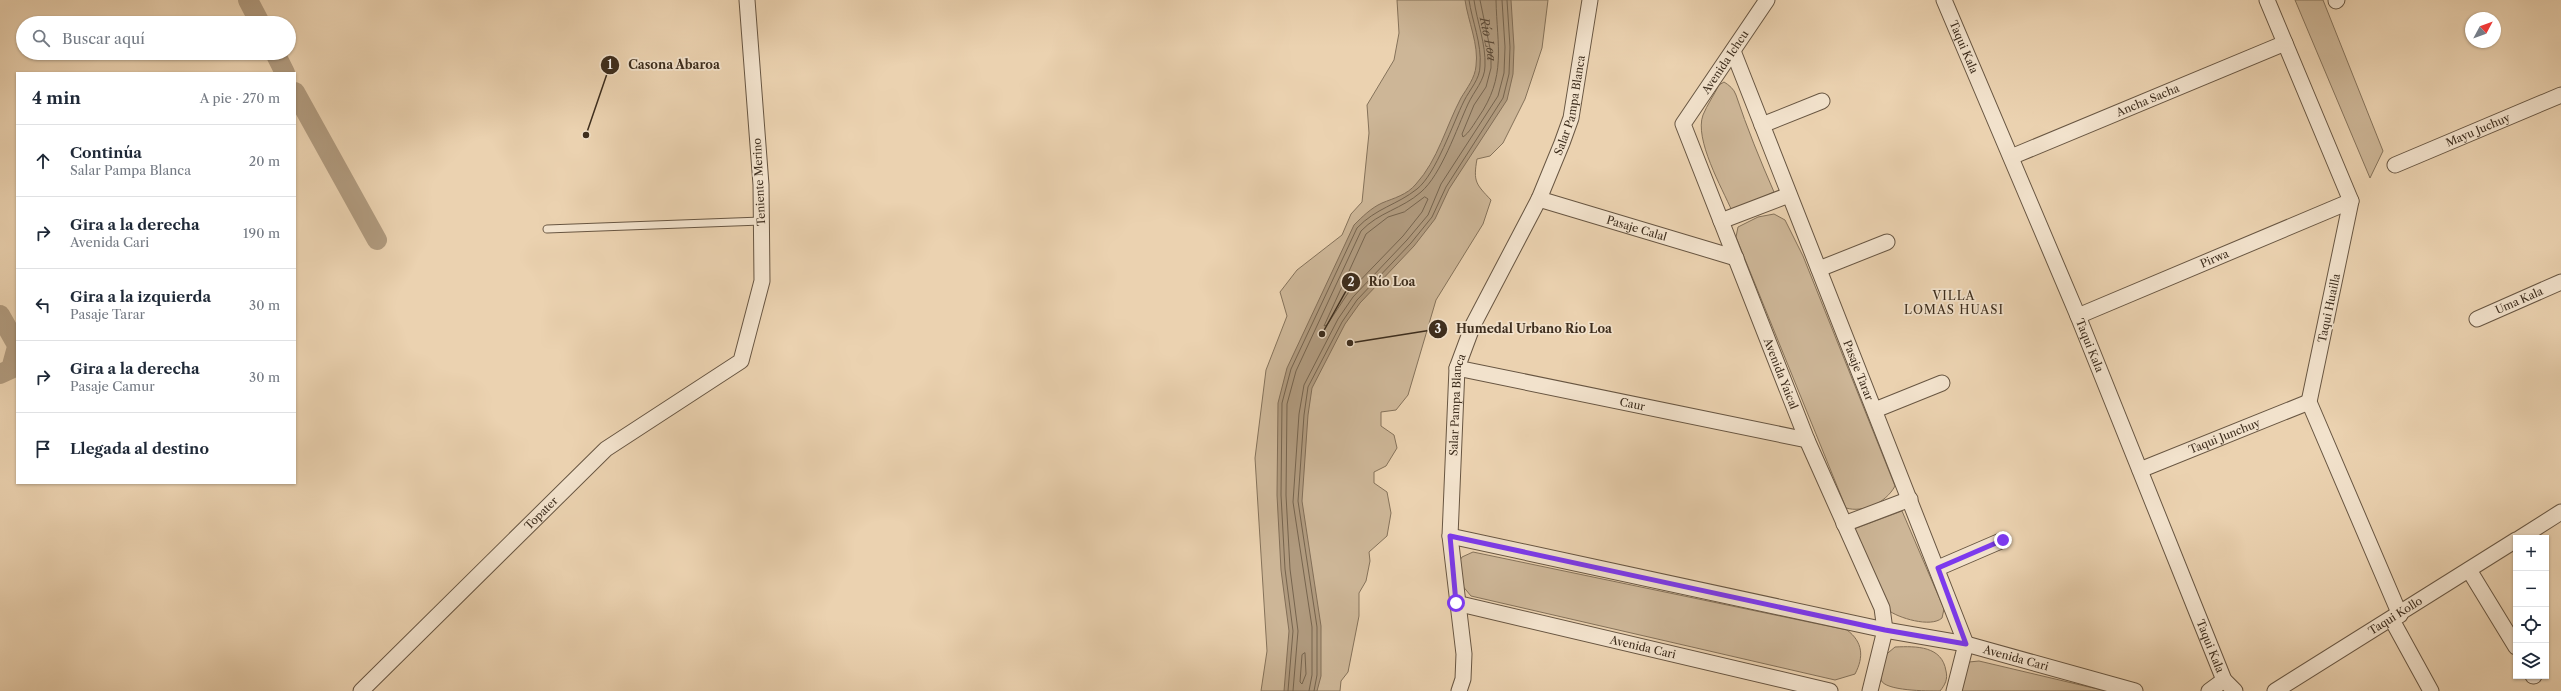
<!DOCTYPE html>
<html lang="es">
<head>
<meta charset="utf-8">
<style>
	body { margin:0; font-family:"Libre Caslon Text",serif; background:#f2f2f3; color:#1f2937 }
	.controls { position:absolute; right:12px; bottom:12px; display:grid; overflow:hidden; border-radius:0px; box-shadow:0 1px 3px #0004 }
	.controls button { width:36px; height:36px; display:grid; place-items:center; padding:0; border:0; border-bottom:1px solid #e0e1e3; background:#fff; color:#1f2937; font:20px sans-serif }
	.compass { position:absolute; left:2465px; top:12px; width:36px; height:36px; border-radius:50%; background:#fff; box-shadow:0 1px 3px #0004; rotate:49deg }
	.stop { position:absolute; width:12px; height:12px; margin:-9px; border:3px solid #7c3aed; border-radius:50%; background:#fff }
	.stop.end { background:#7c3aed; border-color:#fff; box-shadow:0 1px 4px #0008 }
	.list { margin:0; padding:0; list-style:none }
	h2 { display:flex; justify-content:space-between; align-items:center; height:52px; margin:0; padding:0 16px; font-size:17px }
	h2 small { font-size:13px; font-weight:400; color:#747a83 }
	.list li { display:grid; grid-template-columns:26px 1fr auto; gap:12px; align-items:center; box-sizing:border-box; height:72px; padding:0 16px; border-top:1px solid #e0e1e3 }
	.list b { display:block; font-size:15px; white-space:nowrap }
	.list p { margin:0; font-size:13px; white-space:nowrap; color:#747a83 }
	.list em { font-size:13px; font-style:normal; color:#747a83 }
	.icon { flex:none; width:22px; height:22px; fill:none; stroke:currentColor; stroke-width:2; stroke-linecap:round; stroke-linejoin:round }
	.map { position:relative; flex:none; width:2561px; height:691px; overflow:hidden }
	.search { position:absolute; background:#fff; box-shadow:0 1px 3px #0004; left:16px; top:16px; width:280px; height:44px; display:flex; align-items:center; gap:10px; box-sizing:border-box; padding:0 14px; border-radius:22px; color:#747a83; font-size:15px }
	.panel { position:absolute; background:#fff; box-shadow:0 1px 3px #0004; left:16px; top:72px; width:280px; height:412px; border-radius:0px }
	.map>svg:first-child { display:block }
	.green { fill:#cdb697; stroke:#85725a }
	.water { fill:#b09a7e; stroke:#826e57 }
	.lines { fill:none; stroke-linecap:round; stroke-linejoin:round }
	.shore { stroke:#76644e; stroke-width:1 }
	.canal { stroke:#b09a7e; stroke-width:20 }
	.service-casing { stroke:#685642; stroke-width:9 }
	.minor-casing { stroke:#685642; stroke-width:17 }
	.service { stroke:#f2e2cc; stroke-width:7 }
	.minor { stroke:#f2e2cc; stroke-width:15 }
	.route { stroke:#7c3aed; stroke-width:5 }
	.labels { text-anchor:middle; stroke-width:3.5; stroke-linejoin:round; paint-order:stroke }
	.street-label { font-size:11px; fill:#3d2d1d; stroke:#f2e2cc }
	.water-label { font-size:12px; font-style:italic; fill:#5a4835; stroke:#f2e2cc }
	.neighbourhood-label { font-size:12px; letter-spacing:1px; fill:#3d2d1d; stroke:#f2e2cc }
	.leader { fill:none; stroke:#3d2d1d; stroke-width:1.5 }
	.callout-dot { fill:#3d2d1d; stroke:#f2e2cc; stroke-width:1.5 }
	.mark-label { font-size:12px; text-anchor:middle; font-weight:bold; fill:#fff }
	.callout-label { font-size:12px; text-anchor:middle; font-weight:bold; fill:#3d2d1d; stroke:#f2e2cc; stroke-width:3.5; stroke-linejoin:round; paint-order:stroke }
</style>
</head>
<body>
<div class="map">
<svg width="2561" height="691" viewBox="0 0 2561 691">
	<rect width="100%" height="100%" fill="#ebd2b0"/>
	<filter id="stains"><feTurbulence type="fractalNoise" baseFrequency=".005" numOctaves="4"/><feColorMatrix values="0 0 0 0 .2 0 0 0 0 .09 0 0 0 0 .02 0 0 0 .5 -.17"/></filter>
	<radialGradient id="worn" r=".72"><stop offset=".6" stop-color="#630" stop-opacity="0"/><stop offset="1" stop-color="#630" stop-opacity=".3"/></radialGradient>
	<!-- green -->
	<path class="green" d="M1397,0H1548L1542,48L1525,99L1503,143L1490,156L1477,159C1473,182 1476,184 1491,200L1483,224L1436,300L1408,395L1396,410L1381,412V426L1394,435L1397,448L1386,466L1374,472V483L1387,492L1391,513L1387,536L1369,552L1370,561L1366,581L1359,593V616L1348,672L1341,681L1340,691H1261L1267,651L1255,458L1266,370L1287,316L1280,292L1297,270L1342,235L1351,214L1362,202L1369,133L1367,105L1394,60L1399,33Z
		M2295,0H2323L2383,151L2370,178Z
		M1724,82C1729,85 1734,89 1736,95C1747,128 1760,160 1774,192L1732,211C1722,188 1694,139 1703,115C1707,105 1714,95 1719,85Z
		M1774,214L1785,220L1803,256L1895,486C1886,503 1863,513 1846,508L1736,237L1738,227L1758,217Z
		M1902,511L1944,609L1942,618C1931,628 1898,618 1888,610L1854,529Z
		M1473,552L1847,630C1863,642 1864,657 1855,674L1835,680L1471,596L1461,584L1457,565L1462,557Z
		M1895,647C1917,646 1942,646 1946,671C1948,679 1945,685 1940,691C1927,691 1885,691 1881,680C1880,674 1881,665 1882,658Z
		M1979,661L2106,691H1961L1969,662Z"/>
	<!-- water -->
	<path class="water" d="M1465,0H1511L1514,47L1513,74L1507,100L1449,189L1435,219L1414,246L1360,303L1345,324L1312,388L1308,415L1302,501L1321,626V676L1317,691H1284L1289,631L1281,570L1277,495L1278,403L1287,368L1354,225C1362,217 1371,208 1382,203C1394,198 1407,195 1416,184C1438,160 1446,126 1461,98C1467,88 1475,78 1476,66C1479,45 1468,21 1465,0Z"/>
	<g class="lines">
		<!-- shore -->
		<g class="shore">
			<path id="s1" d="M1480,0L1491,53V68L1486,87L1474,105L1462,134L1463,137C1469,133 1474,124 1478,118C1507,76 1497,47 1496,0"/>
			<path d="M1425,197L1428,199L1422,212L1403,236L1348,293L1327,325L1324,326L1366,234L1388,217L1404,212Z"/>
			<path d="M1305,653L1306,674L1302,684L1300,682L1302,655Z"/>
			<path d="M1288,691L1293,631L1285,569L1281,495L1282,403L1291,369L1357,228C1376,208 1397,205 1417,189C1436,174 1453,123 1464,101C1470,89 1480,79 1480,66C1482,44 1472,21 1469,0"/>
			<path d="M1293,691L1298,631L1290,569L1286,495L1287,404L1296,371L1361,231C1379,212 1402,209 1421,192C1441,175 1457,128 1468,104C1474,91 1485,80 1485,66C1486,44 1477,22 1474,0"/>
			<path d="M1309,691L1312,675V627L1293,502L1299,414L1304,385L1338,319L1353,297L1407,240L1428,215L1441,184L1498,96L1504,73L1505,47L1502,0"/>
			<path d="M1314,691L1317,675V627L1298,501L1304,415L1308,387L1342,322L1357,300L1411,243L1432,217L1446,187L1503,98L1509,74L1510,47L1507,0"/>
		</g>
		<!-- canal -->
		<path class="canal" d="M248,0L260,23
			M275,53L285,73
			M295,92L377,240
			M0,315L17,345
			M0,374L11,369L17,347"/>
		<!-- service casing -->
		<g class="service-casing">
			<path id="service" d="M547,229L761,221"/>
		</g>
		<!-- minor casing -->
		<g class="minor-casing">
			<g id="minor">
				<path id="s2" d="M1767,0L1683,124L1807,440L1882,608L1885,630L1870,691"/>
				<path id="s3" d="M1944,0L2078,316L2224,680L2235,691"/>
				<path d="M2267,0L2351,201L2309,402L2400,615"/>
				<path d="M2336,1L2337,0"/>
				<path id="s4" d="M1733,51L1966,644L1954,691"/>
				<path d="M1762,125L1822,101"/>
				<path id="s5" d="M2011,157L2285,43"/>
				<path id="s6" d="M2395,165L2561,95"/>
				<path id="s7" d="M1539,199L1736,258"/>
				<path d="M1721,221L1789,195"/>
				<path d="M1819,269L1887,242"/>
				<path id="s8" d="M2078,316L2351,201"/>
				<path id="s9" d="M2477,319L2561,282"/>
				<path id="s10" d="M1457,368L1807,440"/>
				<path d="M1875,410L1942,383"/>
				<path id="s11" d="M2140,470L2309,402"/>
				<path d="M1844,524L1910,499"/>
				<path id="s12" d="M1450,536L1885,630L1966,644L2135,691"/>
				<path d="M2520,538L2561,512"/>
				<path d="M1938,568L2003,540"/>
				<path d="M2469,570L2516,647"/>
				<path id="s13" d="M1456,603L1830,691"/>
				<path d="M2392,620L2431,691"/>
				<path d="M2533,676H2534"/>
				<path id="s14" d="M361,691L606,449L741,361L762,281L761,185L747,0"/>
				<path id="s15" d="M1459,691L1463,679L1464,654L1450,536L1457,368L1473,325L1539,199L1562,143L1571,118L1590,0"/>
				<path d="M2209,691L2224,680"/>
				<path id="s16" d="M2275,691L2516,540"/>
			</g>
		</g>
		<!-- service -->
		<use href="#service" class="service"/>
		<!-- minor -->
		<use href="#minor" class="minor"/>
	</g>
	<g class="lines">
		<!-- route -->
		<path class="route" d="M1456,603L1450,536L1885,630L1966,644L1938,568L2003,540"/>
	</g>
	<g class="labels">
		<!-- street labels -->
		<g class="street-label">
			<text dy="4" stroke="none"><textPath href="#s3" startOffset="51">Taqui Kala</textPath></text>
			<text transform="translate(1725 62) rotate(-56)" y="4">Avenida Ichcu</text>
			<text dy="4" stroke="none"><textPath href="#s5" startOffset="148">Ancha Sacha</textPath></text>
			<text dy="4" stroke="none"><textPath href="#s15" startOffset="612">Salar Pampa Blanca</textPath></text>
			<text dy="4" stroke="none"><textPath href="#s6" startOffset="90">Mayu Juchuy</textPath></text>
			<text transform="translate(759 182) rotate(-93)" y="4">Teniente Merino</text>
			<text dy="4" stroke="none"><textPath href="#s7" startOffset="102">Pasaje Calal</textPath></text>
			<text dy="4" stroke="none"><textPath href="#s8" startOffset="148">Pirwa</textPath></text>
			<text dy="4" stroke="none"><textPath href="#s9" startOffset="46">Uma Kala</textPath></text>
			<text transform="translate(2329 308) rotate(-78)" y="4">Taqui Huailla</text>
			<text dy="4" stroke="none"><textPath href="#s3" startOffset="375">Taqui Kala</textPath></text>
			<text dy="4" stroke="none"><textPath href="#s4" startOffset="343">Pasaje Tarar</textPath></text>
			<text dy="4" stroke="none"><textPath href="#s2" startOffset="418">Avenida Yaical</textPath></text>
			<text dy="4" stroke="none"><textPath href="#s10" startOffset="179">Caur</textPath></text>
			<text dy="4" stroke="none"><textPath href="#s15" startOffset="288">Salar Pampa Blanca</textPath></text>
			<text dy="4" stroke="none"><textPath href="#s11" startOffset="91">Taqui Junchuy</textPath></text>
			<text dy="4" stroke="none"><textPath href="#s14" startOffset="253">Topater</textPath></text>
			<text dy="4" stroke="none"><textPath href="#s16" startOffset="142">Taqui Kollo</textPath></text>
			<text dy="4" stroke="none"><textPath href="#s13" startOffset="192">Avenida Cari</textPath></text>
			<text dy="4" stroke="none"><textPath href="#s3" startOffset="699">Taqui Kala</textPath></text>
			<text dy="4" stroke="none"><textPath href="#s12" startOffset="579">Avenida Cari</textPath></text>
		</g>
		<!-- water labels -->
		<g class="water-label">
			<text dy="4" stroke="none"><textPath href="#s1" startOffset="40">Río Loa</textPath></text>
		</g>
		<!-- neighbourhood labels -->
		<g class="neighbourhood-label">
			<text x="1954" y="300">VILLA<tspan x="1954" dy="14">LOMAS HUASI</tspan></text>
		</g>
	</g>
	<!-- callouts -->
	<path class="leader" d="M586 135L610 65M1322 334L1351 282M1350 343L1438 329"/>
	<g class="callout-dot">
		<circle cx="586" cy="135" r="4"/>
		<circle cx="1322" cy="334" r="4"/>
		<circle cx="1350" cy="343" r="4"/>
		<circle cx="610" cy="65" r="10"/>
		<circle cx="1351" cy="282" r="10"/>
		<circle cx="1438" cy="329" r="10"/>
	</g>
	<g class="mark-label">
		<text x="610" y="69">1</text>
		<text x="1351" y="286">2</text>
		<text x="1438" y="333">3</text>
	</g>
	<g class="callout-label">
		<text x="674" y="69">Casona Abaroa</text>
		<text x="1392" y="286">Río Loa</text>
		<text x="1534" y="333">Humedal Urbano Río Loa</text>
	</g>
	<rect width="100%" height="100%" filter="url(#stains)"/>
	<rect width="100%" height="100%" fill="url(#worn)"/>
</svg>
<div class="controls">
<button>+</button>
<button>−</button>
<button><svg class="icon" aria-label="locate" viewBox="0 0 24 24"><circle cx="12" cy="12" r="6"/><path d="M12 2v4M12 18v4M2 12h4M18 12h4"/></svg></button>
<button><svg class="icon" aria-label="layers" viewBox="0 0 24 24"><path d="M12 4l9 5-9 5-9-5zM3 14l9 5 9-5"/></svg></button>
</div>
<svg class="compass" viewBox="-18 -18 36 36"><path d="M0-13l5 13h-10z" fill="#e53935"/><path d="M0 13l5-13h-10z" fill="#747a83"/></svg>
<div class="stop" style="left:1456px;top:603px"></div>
<div class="stop end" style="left:2003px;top:540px"></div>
<div class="search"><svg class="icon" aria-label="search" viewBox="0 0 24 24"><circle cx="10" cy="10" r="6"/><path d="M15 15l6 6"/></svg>Buscar aquí</div>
<section class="panel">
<h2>4 min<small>A pie · 270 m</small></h2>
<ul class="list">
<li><svg class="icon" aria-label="ahead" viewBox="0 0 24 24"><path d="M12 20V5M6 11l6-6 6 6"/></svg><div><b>Continúa</b><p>Salar Pampa Blanca</p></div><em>20 m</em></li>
<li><svg class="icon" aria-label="right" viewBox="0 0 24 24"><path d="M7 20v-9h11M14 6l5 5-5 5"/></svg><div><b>Gira a la derecha</b><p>Avenida Cari</p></div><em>190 m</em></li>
<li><svg class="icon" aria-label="left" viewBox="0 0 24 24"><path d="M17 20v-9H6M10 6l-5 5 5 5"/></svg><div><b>Gira a la izquierda</b><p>Pasaje Tarar</p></div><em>30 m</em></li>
<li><svg class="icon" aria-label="right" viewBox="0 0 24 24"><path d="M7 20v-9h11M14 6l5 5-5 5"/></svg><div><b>Gira a la derecha</b><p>Pasaje Camur</p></div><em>30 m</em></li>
<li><svg class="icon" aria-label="arrive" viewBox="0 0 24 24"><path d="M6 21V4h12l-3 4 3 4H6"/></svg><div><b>Llegada al destino</b></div></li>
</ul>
</section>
</div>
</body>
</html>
